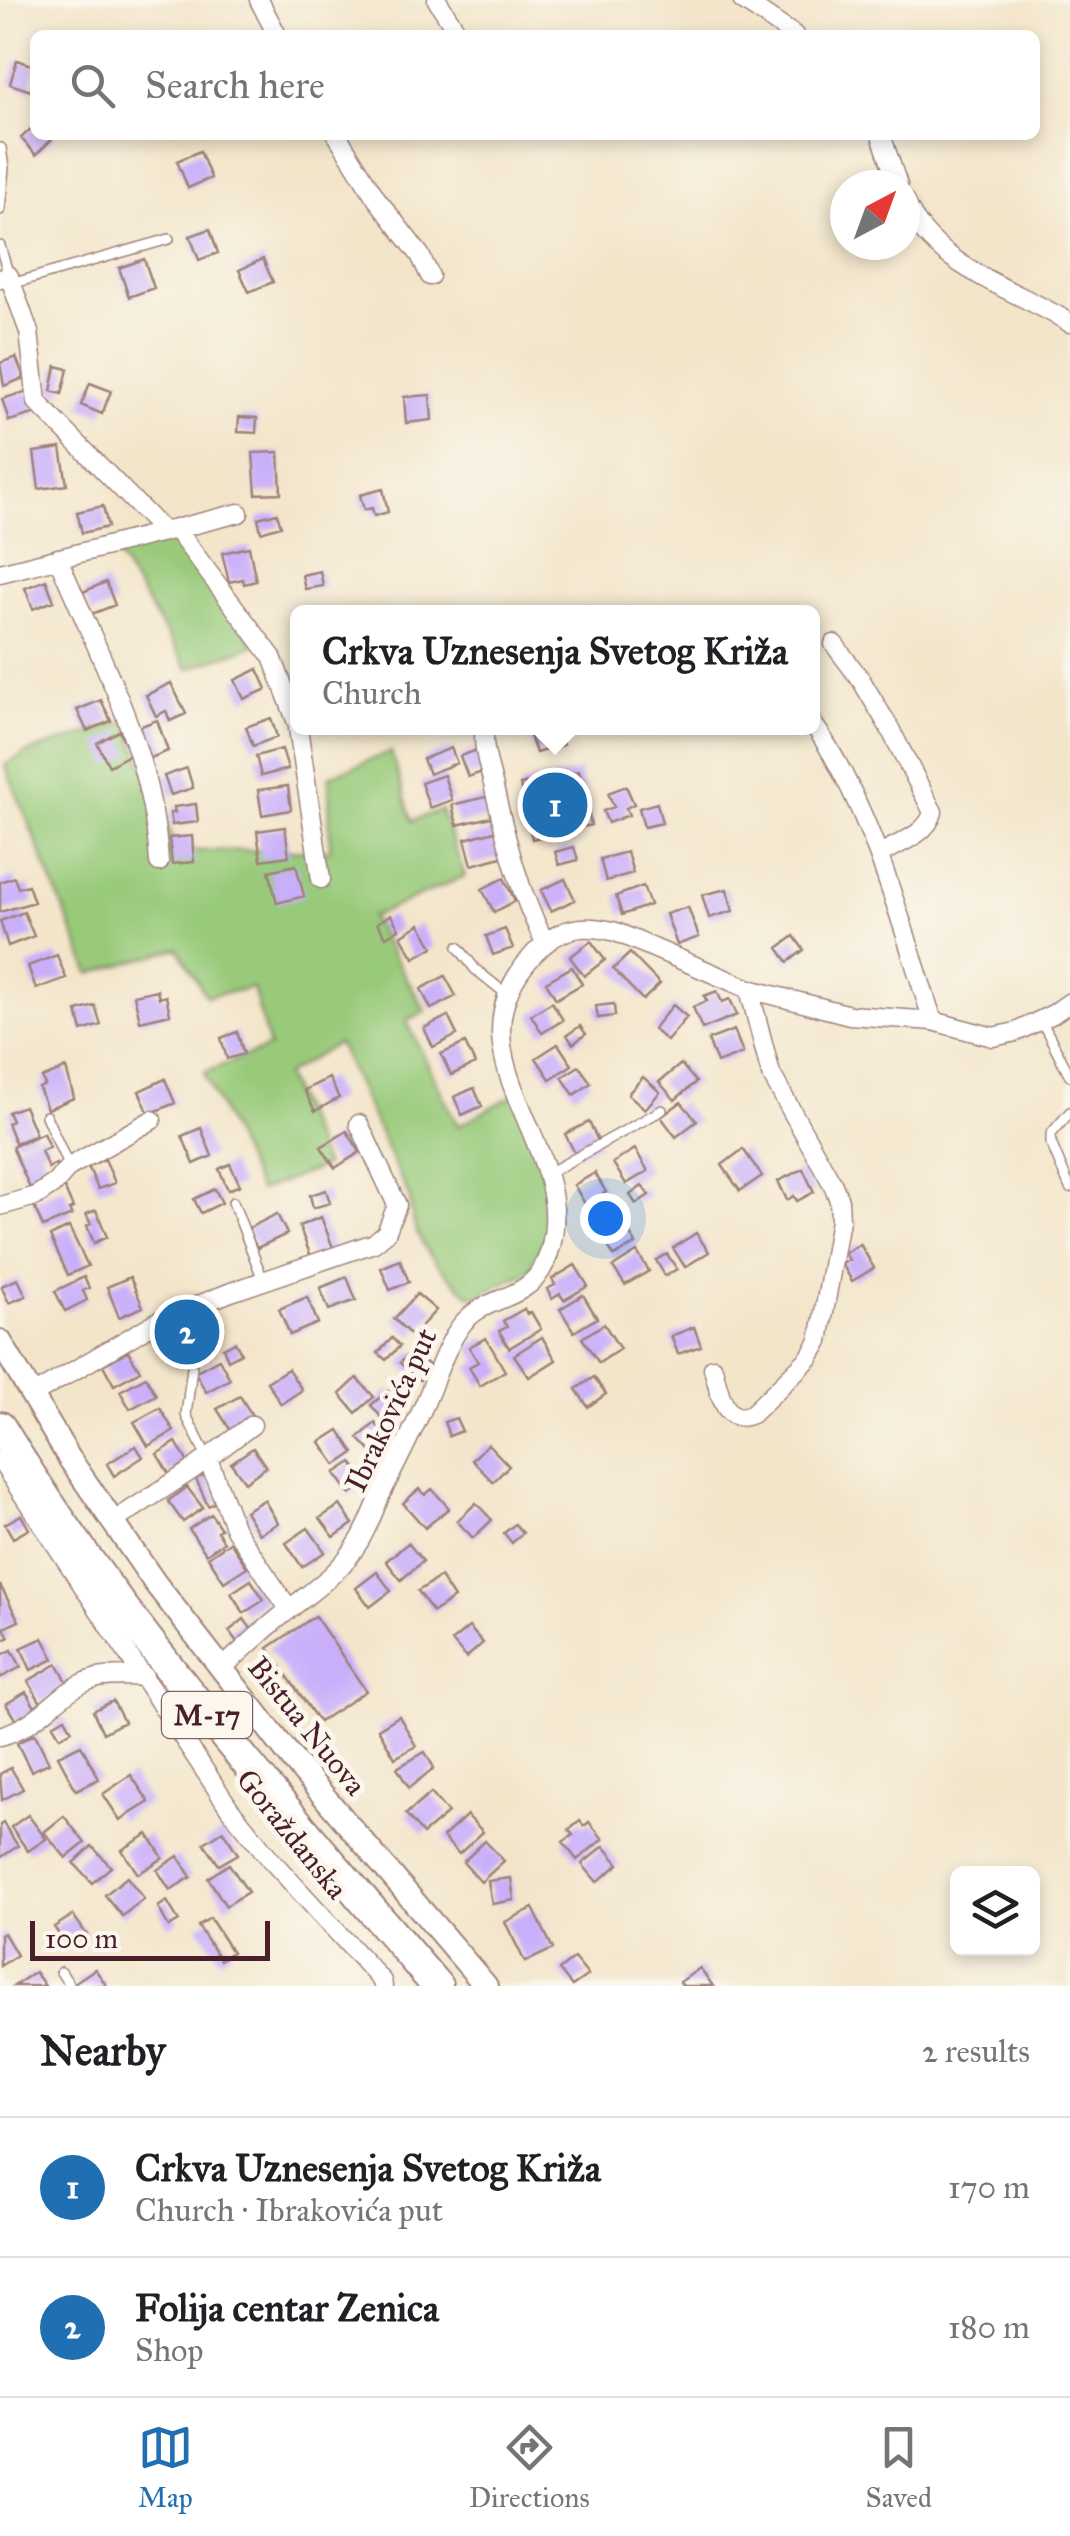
<!DOCTYPE html>
<html lang="en">
<head>
<meta charset="utf-8">
<style>
	body { margin:0; font-family:"IM FELL Great Primer",serif; background:#f6f6f6; color:#202124 }
	.controls { position:absolute; right:30px; bottom:30px; display:grid; overflow:hidden; border-radius:15px; box-shadow:0 5px 15px #0003 }
	.controls button { width:90px; height:90px; display:grid; place-items:center; padding:0; border:0; border-bottom:2px solid #e0e0e0; background:#fff; color:#202124; font:50px sans-serif }
	.compass { position:absolute; left:830px; top:170px; width:90px; height:90px; border-radius:50%; background:#fff; box-shadow:0 5px 15px #0003; rotate:41deg }
	.scale { position:absolute; left:30px; bottom:25px; width:240px; box-sizing:border-box; padding-left:10px; border:5px solid #4a1f2b; border-top:0; font-size:28px; line-height:35px; white-space:nowrap; color:#4a1f2b; -webkit-text-stroke:8px #fbf7ec; paint-order:stroke }
	.you { position:absolute; left:605px; top:1218px; width:35px; height:35px; margin:-25px; border:8px solid #fff; border-radius:50%; background:#1a73e8; box-shadow:0 0 0 15px #1a73e833 }
	.badge { display:grid; place-items:center; width:65px; height:65px; border-radius:50%; background:#1f6fb2; color:#fff; font-size:32px; font-weight:700 }
	.pin { position:absolute; translate:-50% -50%; border:5px solid #fff; box-shadow:0 2px 10px #0006 }
	.popup { position:absolute; left:290px; top:605px; width:530px; height:130px; box-sizing:border-box; display:grid; place-content:center; border-radius:15px; background:#fff; filter:drop-shadow(0 2px 8px #0005); font-size:32px; white-space:nowrap; color:#757577 }
	.popup b { font-size:38px; color:#202124 }
	.popup::after { content:''; position:absolute; left:50%; top:100%; margin-left:-20px; border:20px solid transparent; border-top-color:#fff }
	.list { margin:0; padding:0; list-style:none }
	h2 { display:flex; justify-content:space-between; align-items:center; height:130px; margin:0; padding:0 40px; font-size:42px }
	h2 small { font-size:32px; font-weight:400; color:#757577 }
	.list li { display:grid; grid-template-columns:65px 1fr auto; gap:30px; align-items:center; box-sizing:border-box; height:140px; padding:0 40px; border-top:2px solid #e0e0e0 }
	.list b { display:block; font-size:38px; white-space:nowrap }
	.list p { margin:0; font-size:32px; white-space:nowrap; color:#757577 }
	.list em { font-size:32px; font-style:normal; color:#757577 }
	.icon { flex:none; width:55px; height:55px; fill:none; stroke:currentColor; stroke-width:2; stroke-linecap:round; stroke-linejoin:round }
	.map { position:relative; flex:none; width:1070px; height:1986px; overflow:hidden }
	.search { position:absolute; background:#fff; box-shadow:0 5px 15px #0003; left:30px; right:30px; top:30px; height:110px; display:flex; align-items:center; gap:25px; box-sizing:border-box; padding:0 35px; border-radius:15px; color:#757577; font-size:38px }
	.sheet { height:410px; background:#fff }
	nav { display:flex; justify-content:space-around; align-items:center; box-sizing:border-box; height:140px; border-top:2px solid #e0e0e0; background:#fff; font-size:28px; color:#757577 }
	nav a { display:grid; justify-items:center; gap:5px }
	nav .on { color:#1f6fb2 }
	.map>svg:first-child { display:block }
	.green { fill:#98ca7a; stroke:#717452; stroke-width:2.5 }
	.building { fill:#c9affa }
	.lines { fill:none; stroke-linecap:round; stroke-linejoin:round }
	.service-casing { stroke:#9e827a; stroke-width:12 }
	.minor-casing { stroke:#9e827a; stroke-width:21 }
	.tertiary-casing { stroke:#9e827a; stroke-width:26 }
	.trunk-casing { stroke:#9e827a; stroke-width:34 }
	.service { stroke:#fff; stroke-width:9 }
	.minor { stroke:#fff; stroke-width:18 }
	.tertiary { stroke:#fff; stroke-width:22 }
	.trunk { stroke:#fff; stroke-width:30 }
	.labels { text-anchor:middle; stroke-width:10; stroke-linejoin:round; paint-order:stroke }
	.shield { fill:#fbf7ec; stroke:#7f6065; stroke-width:2.5 }
	.shield-label { font-size:28px; font-weight:bold; fill:#4a1f2b }
	.street-label { font-size:30px; fill:#4a1f2b; stroke:#fbf7ec }
</style>
</head>
<body>
<div class="map">
<svg width="1070" height="1986" viewBox="0 0 1070 1986">
	<rect width="100%" height="100%" fill="#fbf7ec"/>
	<filter id="ink" filterUnits="userSpaceOnUse"><feTurbulence type="fractalNoise" baseFrequency=".01" numOctaves="2"/><feDisplacementMap in="SourceGraphic" scale="20" xChannelSelector="R" yChannelSelector="G"/><feConvolveMatrix kernelMatrix="1 2 1 2 8 2 1 2 1" color-interpolation-filters="sRGB"/></filter>
	<filter id="wash" filterUnits="userSpaceOnUse"><feTurbulence type="fractalNoise" baseFrequency=".0048" numOctaves="4" result="noise"/><feDisplacementMap in="SourceGraphic" scale="40" xChannelSelector="R" yChannelSelector="G"/><feGaussianBlur stdDeviation="2.25" result="paint"/><feColorMatrix in="noise" values="0 0 0 0 0 0 0 0 0 0 0 0 0 0 0 0 0 1.4 0 .05"/><feComposite in="paint" operator="in"/></filter>
	<g filter="url(#wash)">
		<rect width="100%" height="100%" fill="#f3e5ca"/>
		<!-- green -->
		<path class="green" d="M158,533L178,538L255,645L188,669L112,547Z
			M126,721L177,851L330,850L329,776L391,752L412,821L441,810L465,876L371,917L426,1012L406,1020L458,1126L517,1093L548,1185L549,1231L528,1272L472,1297C441,1270 411,1244 410,1199L338,1043L285,1075L325,1166L259,1191L204,1073L269,1047L253,988L206,996L178,948L90,974L5,765L27,753Z"/>
		<g id="blocks">
			<!-- building -->
			<path class="building" d="M17,60L35,66L31,91L10,84Z
				M35,125V135H56L36,155L21,138Z
				M200,151L211,178L188,188L177,161Z
				M210,229L218,253L199,260L190,236Z
				M144,259L154,288L129,297L119,268Z
				M263,259L273,282L249,292L239,270Z
				M16,357L24,378L4,386L0,363Z
				M56,366L68,369L62,394L51,391Z
				M90,383L111,391L102,414L81,405Z
				M31,390L37,413L9,421L2,399Z
				M430,395L432,420L406,423L404,397Z
				M239,417L257,418L256,433L238,432Z
				M61,448L67,485L39,489L34,452Z
				M279,452L281,493L256,494L253,453Z
				M383,489L388,512L374,516L372,508L364,510L360,495Z
				M103,506L108,527L82,533L77,512Z
				M277,513L281,526L261,532L258,518Z
				M249,547L256,581L244,584L243,579L229,582L222,553Z
				M320,571L323,586L305,589L302,575Z
				M46,580L54,601L33,609L25,588Z
				M106,582L115,605L92,614L83,592Z
				M258,669L267,689L244,699L235,680Z
				M171,683L186,714L170,721L166,711L156,716L146,695Z
				M101,700L111,721L87,731L77,710Z
				M271,718L277,737L253,746L246,727Z
				M157,720L168,751L148,759L136,728Z
				M558,728L563,745L536,753L530,736Z
				M119,731L131,754L109,766L97,743Z
				M451,748L457,763L429,774L423,759Z
				M282,749L288,769L261,776L256,756Z
				M480,749L488,770L468,777L460,756Z
				M187,768L193,788L171,795L164,776Z
				M579,771L591,825L532,839L520,785Z
				M444,775L452,800L430,808L421,783Z
				M288,786L291,810L262,815L258,790Z
				M626,786L634,804L626,808L629,815L608,823L603,811L614,807L608,793Z
				M490,796L495,816L457,825L452,805Z
				M657,803L662,823L644,827L639,808Z
				M196,804L198,822L172,825L170,813H175L174,807Z
				M285,827L289,856L261,860L257,831Z
				M498,830L505,856L472,865L465,839Z
				M192,836L194,862L172,864L169,838Z
				M574,847L578,860L559,865L555,852Z
				M627,852L633,873L606,881L600,859Z
				M296,865L304,896L277,903L269,871Z
				M14,877L18,888L28,885L34,902L0,912V882Z
				M504,878L515,901L494,912L482,889Z
				M565,879L575,900L551,911L541,890Z
				M643,886L650,905L622,915L616,896Z
				M727,889L733,911L709,918L702,895Z
				M688,907L699,937L677,945L666,914Z
				M24,912L34,936L8,946L0,921Z
				M391,915L399,929L386,937L377,923Z
				M420,924L433,947L414,958L401,936Z
				M505,929L513,948L493,955L486,936Z
				M794,936L804,950L788,962L778,948Z
				M591,941L605,960L584,976L570,957Z
				M630,953L660,984L643,1000L613,969Z
				M57,955L66,978L36,989L28,966Z
				M572,967L582,984L556,999L546,982Z
				M445,976L456,996L431,1009L421,989Z
				M157,990L159,998L166,996L170,1014L140,1021L134,995Z
				M717,991L722,1002L730,999L737,1015L702,1029L693,1007L707,1001L704,996Z
				M552,1002L563,1020L542,1033L531,1015Z
				M614,1004L615,1016L598,1018L596,1006Z
				M673,1005L687,1017L667,1041L653,1029Z
				M95,1006L101,1025L82,1031L77,1011Z
				M448,1016L457,1035L433,1047L424,1028Z
				M580,1026L586,1034L573,1044L567,1035Z
				M734,1030L743,1053L717,1063L708,1040Z
				M237,1032L244,1054L227,1059L221,1038Z
				M465,1043L475,1064L451,1075L441,1054Z
				M558,1044L572,1065L550,1079L536,1058Z
				M681,1064L696,1082L675,1100L659,1082Z
				M579,1066L591,1083L574,1095L562,1077Z
				M66,1068L74,1098L47,1109L39,1088L45,1085L42,1078Z
				M643,1077L660,1092L645,1109L628,1094Z
				M329,1078L339,1098L315,1111L304,1090Z
				M165,1079L175,1103L149,1114L139,1091Z
				M474,1088L482,1106L462,1115L454,1097Z
				M681,1102L697,1121L676,1137L661,1117Z
				M24,1106L36,1135L15,1143L7,1123L12,1121L8,1112Z
				M589,1122L599,1143L576,1155L565,1134Z
				M201,1128L212,1156L194,1164L182,1136Z
				M347,1131L360,1152L335,1168L321,1147Z
				M43,1133L49,1147L41,1151L48,1168L56,1164L61,1175L30,1188L12,1147Z
				M635,1149L648,1171L626,1184L613,1163Z
				M743,1149L762,1176L740,1191L722,1165Z
				M105,1159L115,1183L98,1189L88,1166Z
				M230,1164L240,1185L228,1190L219,1169Z
				M803,1169L814,1192L797,1201L794,1196L787,1200L778,1181Z
				M595,1173L606,1192L585,1204L574,1185Z
				M642,1186L649,1195L636,1204L630,1195Z
				M64,1187L73,1208L69,1210L72,1215L43,1227L32,1201Z
				M215,1189L222,1203L201,1213L194,1199Z
				M326,1190L330,1203L313,1208L310,1195Z
				M96,1210L107,1237L94,1243L87,1226L91,1224L86,1214Z
				M277,1214L287,1234L257,1248L247,1229Z
				M321,1217L334,1250L312,1259L299,1226Z
				M622,1220L636,1244L614,1256L600,1233Z
				M69,1227L88,1266L68,1275L50,1236Z
				M696,1233L709,1252L685,1267L673,1248Z
				M860,1244L874,1268L852,1281L842,1264L849,1260L845,1253Z
				M637,1252L649,1271L625,1285L613,1267Z
				M667,1254L677,1269L665,1276L656,1260Z
				M400,1260L409,1282L390,1290L381,1268Z
				M575,1265L588,1286L564,1300L560,1294L552,1299L547,1289L555,1285L552,1279Z
				M84,1277L89,1288L83,1291L87,1300L65,1311L55,1291Z
				M130,1277L143,1307L119,1317L107,1287Z
				M347,1277L356,1300L329,1310L320,1288Z
				M18,1279L26,1296L9,1303L1,1286Z
				M417,1294L436,1310L412,1336L394,1319Z
				M583,1295L597,1318L574,1332L560,1309Z
				M307,1297L318,1323L290,1335L279,1309Z
				M524,1309L527,1314L531,1312L541,1329L509,1348L499,1331L507,1327L503,1321Z
				M604,1324L620,1349L599,1363L582,1338Z
				M195,1325L206,1350L183,1360L172,1335Z
				M694,1327L701,1346L678,1354L671,1336Z
				M542,1337L556,1360L529,1377L514,1355Z
				M392,1338L400,1346L386,1360L378,1353Z
				M486,1338L505,1371L480,1386L469,1367L478,1362L469,1347Z
				M235,1342L241,1353L228,1360L223,1348Z
				M412,1350L431,1367L420,1380L400,1363Z
				M128,1351L140,1371L114,1385L103,1365Z
				M219,1359L230,1379L206,1392L195,1372Z
				M288,1369L302,1390L281,1404L267,1382Z
				M146,1377L156,1395L130,1409L120,1391Z
				M594,1377L606,1394L588,1407L576,1389Z
				M357,1378L374,1397L356,1413L340,1394Z
				M388,1391L402,1409L385,1422L371,1405Z
				M240,1396L253,1417L231,1431L217,1409Z
				M160,1408L174,1431L148,1446L134,1422Z
				M456,1418L462,1431L449,1436L444,1422Z
				M375,1423L393,1444L377,1458L358,1438Z
				M339,1430L354,1453L336,1465L320,1442Z
				M176,1442L188,1463L169,1474L157,1454Z
				M488,1444L509,1466L493,1482L472,1460Z
				M136,1446L143,1457L114,1476L107,1464Z
				M253,1448L266,1467L245,1482L231,1463Z
				M352,1462L366,1483L350,1494L335,1473Z
				M206,1474L218,1501L208,1506L196,1479Z
				M187,1487L203,1508L183,1522L168,1501Z
				M419,1489L425,1495L432,1489L449,1508L425,1528L403,1503Z
				M264,1500L278,1523L259,1534L245,1511Z
				M476,1503L492,1520L473,1538L457,1521Z
				M340,1505L353,1524L334,1537L320,1518Z
				M211,1514L221,1529L217,1531L224,1542L206,1554L189,1529Z
				M21,1515L29,1529L13,1538L5,1524Z
				M515,1524L523,1533L512,1543L504,1533Z
				M308,1528L325,1552L302,1567L286,1543Z
				M230,1542L247,1567L224,1582L208,1557Z
				M408,1543L423,1561L401,1580L386,1561Z
				M377,1572L391,1591L370,1607L356,1588Z
				M440,1577L454,1598L433,1612L418,1591Z
				M251,1580L264,1600L244,1613L231,1593Z
				M0,1585L19,1621L4,1628L9,1637L0,1642Z
				M315,1616L366,1691L319,1722L268,1648Z
				M244,1619L252,1630L237,1642L229,1631Z
				M469,1627L483,1643L466,1658L452,1641Z
				M43,1638L54,1659L31,1670L21,1648Z
				M12,1650L21,1667L0,1678V1656Z
				M57,1664L70,1687L41,1703L28,1681Z
				M26,1692L39,1714L19,1726L6,1704Z
				M113,1701L124,1722L103,1733L93,1711Z
				M399,1716L416,1746L395,1758L378,1729Z
				M65,1718L72,1730L60,1737L53,1725Z
				M35,1734L49,1763L31,1771L17,1743Z
				M81,1745L99,1779L76,1790L58,1756Z
				M425,1752L434,1768L409,1788L397,1768Z
				M11,1768L23,1789L2,1800L0,1774Z
				M131,1775L149,1802L120,1820L103,1794Z
				M431,1793L448,1813L423,1834L406,1814Z
				M28,1815L46,1839L28,1851L11,1827Z
				M467,1815L483,1832L459,1854L443,1837Z
				M64,1816L85,1843L66,1858L44,1832Z
				M580,1821L584,1826L589,1822L603,1839L577,1860L563,1842L573,1835L569,1830Z
				M3,1823L18,1846L0,1858V1825Z
				M223,1831L238,1854L219,1865L204,1843Z
				M148,1834L163,1858L138,1874L122,1850Z
				M485,1841L504,1861L481,1882L463,1862Z
				M92,1846L111,1867L92,1883L74,1863Z
				M604,1846L619,1864L597,1882L582,1864Z
				M178,1856L191,1877L170,1890L157,1870Z
				M229,1864L248,1892L226,1906L208,1878Z
				M127,1877L144,1899L122,1916L105,1895Z
				M511,1878L514,1900L492,1904L488,1881Z
				M167,1901L179,1921L169,1927L158,1907Z
				M533,1908L553,1949L525,1962L505,1922Z
				M73,1915L87,1935L68,1948L54,1927Z
				M210,1918L232,1952L220,1960L198,1926Z
				M4,1933L17,1955L0,1966V1935Z
				M574,1958L588,1975L572,1986L559,1970Z
				M700,1968L713,1986H683L680,1982Z
				M95,1969L107,1986H76L74,1983Z
				M35,1972L45,1986H14Z"/>
		</g>
	</g>
	<g filter="url(#ink)">
		<use href="#blocks" fill-opacity="0" stroke="#9e827a" stroke-width="2.5"/>
		<g class="lines">
			<!-- service casing -->
			<g class="service-casing">
				<path id="service" d="M0,210L4,168L1,148
					M0,246L9,276
					M11,284L169,239
					M458,947L475,969L505,993
					M1041,1020L1070,1076
					M1070,1112L1051,1134V1143L1070,1188
					M46,1116L69,1167
					M547,1174L662,1110
					M233,1202L263,1280
					M192,1367L186,1415L207,1457
					M61,1972L70,1986"/>
			</g>
			<!-- minor casing -->
			<g class="minor-casing">
				<path id="minor" d="M259,0L277,35
					M437,0L459,35
					M742,0L794,35
					M337,135L376,198L420,255L430,276
					M881,135L898,185
					M905,201C932,267 1014,288 1070,323
					M0,279L9,276L29,332L37,402L163,531
					M175,528L272,657L298,725
					M58,558C100,659 152,749 159,862
					M0,573L239,513
					M834,644L861,680L889,727L933,812C928,834 898,844 879,854
					M812,722C874,812 899,919 933,1021
					M298,728L321,879
					M485,728C481,745 490,770 494,788C507,842 519,893 545,942
					M0,1206L36,1196L55,1183L69,1167L152,1120
					M713,1368C719,1389 723,1427 752,1414L809,1358L819,1341L840,1220L839,1200L833,1185L771,1074L749,989
					M31,1396L158,1321L231,1292L374,1243L386,1233L397,1205L359,1124
					M208,1459L235,1529L289,1609
					M0,1460L230,1809L272,1861L382,1981L383,1986
					M111,1523L192,1470L252,1425
					M222,1668C243,1650 263,1630 285,1613C315,1588 339,1575 360,1540C369,1525 375,1507 382,1492C397,1462 412,1433 425,1403C436,1378 444,1350 460,1327C487,1289 536,1308 551,1246C577,1142 441,1054 534,954C559,927 582,923 616,932L749,989L850,1015L933,1021L993,1037L1016,1032L1053,1014L1070,1002
					M0,1736C41,1725 57,1693 88,1681C105,1674 126,1677 144,1676"/>
			</g>
			<!-- tertiary casing -->
			<g class="tertiary-casing">
				<path id="tertiary" d="M0,1341L69,1458L155,1583L293,1760L486,1986"/>
			</g>
			<!-- trunk casing -->
			<g class="trunk-casing">
				<path id="trunk" d="M0,1427C123,1630 284,1806 437,1986"/>
			</g>
			<!-- service -->
			<use href="#service" class="service"/>
			<!-- minor -->
			<use href="#minor" class="minor"/>
			<!-- tertiary -->
			<use href="#tertiary" class="tertiary"/>
			<!-- trunk -->
			<use href="#trunk" class="trunk"/>
		</g>
	</g>
	<g class="labels">
		<!-- shield labels -->
		<rect class="shield" x="162" y="1692" width="90" height="46" rx="8"/>
		<g class="shield-label">
			<text x="207" y="1725">M-17</text>
		</g>
		<!-- street labels -->
		<g class="street-label">
			<text transform="translate(391 1410) rotate(-65)" y="10">Ibrakovića put</text>
			<text transform="translate(307 1726) rotate(51)" y="10">Bistua Nuova</text>
			<text transform="translate(292 1834) rotate(51)" y="10">Goraždanska</text>
		</g>
	</g>
</svg>
<div class="controls">
<button><svg class="icon" aria-label="layers" viewBox="0 0 24 24"><path d="M12 4l9 5-9 5-9-5zM3 14l9 5 9-5"/></svg></button>
</div>
<svg class="compass" viewBox="-18 -18 36 36"><path d="M0-13l5 13h-10z" fill="#e53935"/><path d="M0 13l5-13h-10z" fill="#757577"/></svg>
<div class="scale">100 m</div>
<div class="you"></div>
<div class="pin badge" style="left:555px;top:805px">1</div>
<div class="popup"><b>Crkva Uznesenja Svetog Križa</b>Church</div>
<div class="pin badge" style="left:187px;top:1332px">2</div>
<div class="search"><svg class="icon" aria-label="search" viewBox="0 0 24 24"><circle cx="10" cy="10" r="6"/><path d="M15 15l6 6"/></svg>Search here</div>
</div>
<section class="sheet">
<h2>Nearby<small>2 results</small></h2>
<ul class="list">
<li><span class="badge">1</span><div><b>Crkva Uznesenja Svetog Križa</b><p>Church · Ibrakovića put</p></div><em>170 m</em></li>
<li><span class="badge">2</span><div><b>Folija centar Zenica</b><p>Shop</p></div><em>180 m</em></li>
</ul>
</section>
<nav>
<a class="on"><svg class="icon" aria-label="map" viewBox="0 0 24 24"><path d="M3 6l6-2 6 2 6-2v14l-6 2-6-2-6 2zM9 4v14M15 6v14"/></svg>Map</a>
<a><svg class="icon" aria-label="directions" viewBox="0 0 24 24"><path d="M12 3l9 9-9 9-9-9zM9 14v-3h6M13 9l2 2-2 2"/></svg>Directions</a>
<a><svg class="icon" aria-label="saved" viewBox="0 0 24 24"><path d="M7 4h10v16l-5-4-5 4z"/></svg>Saved</a>
</nav>
</body>
</html>
